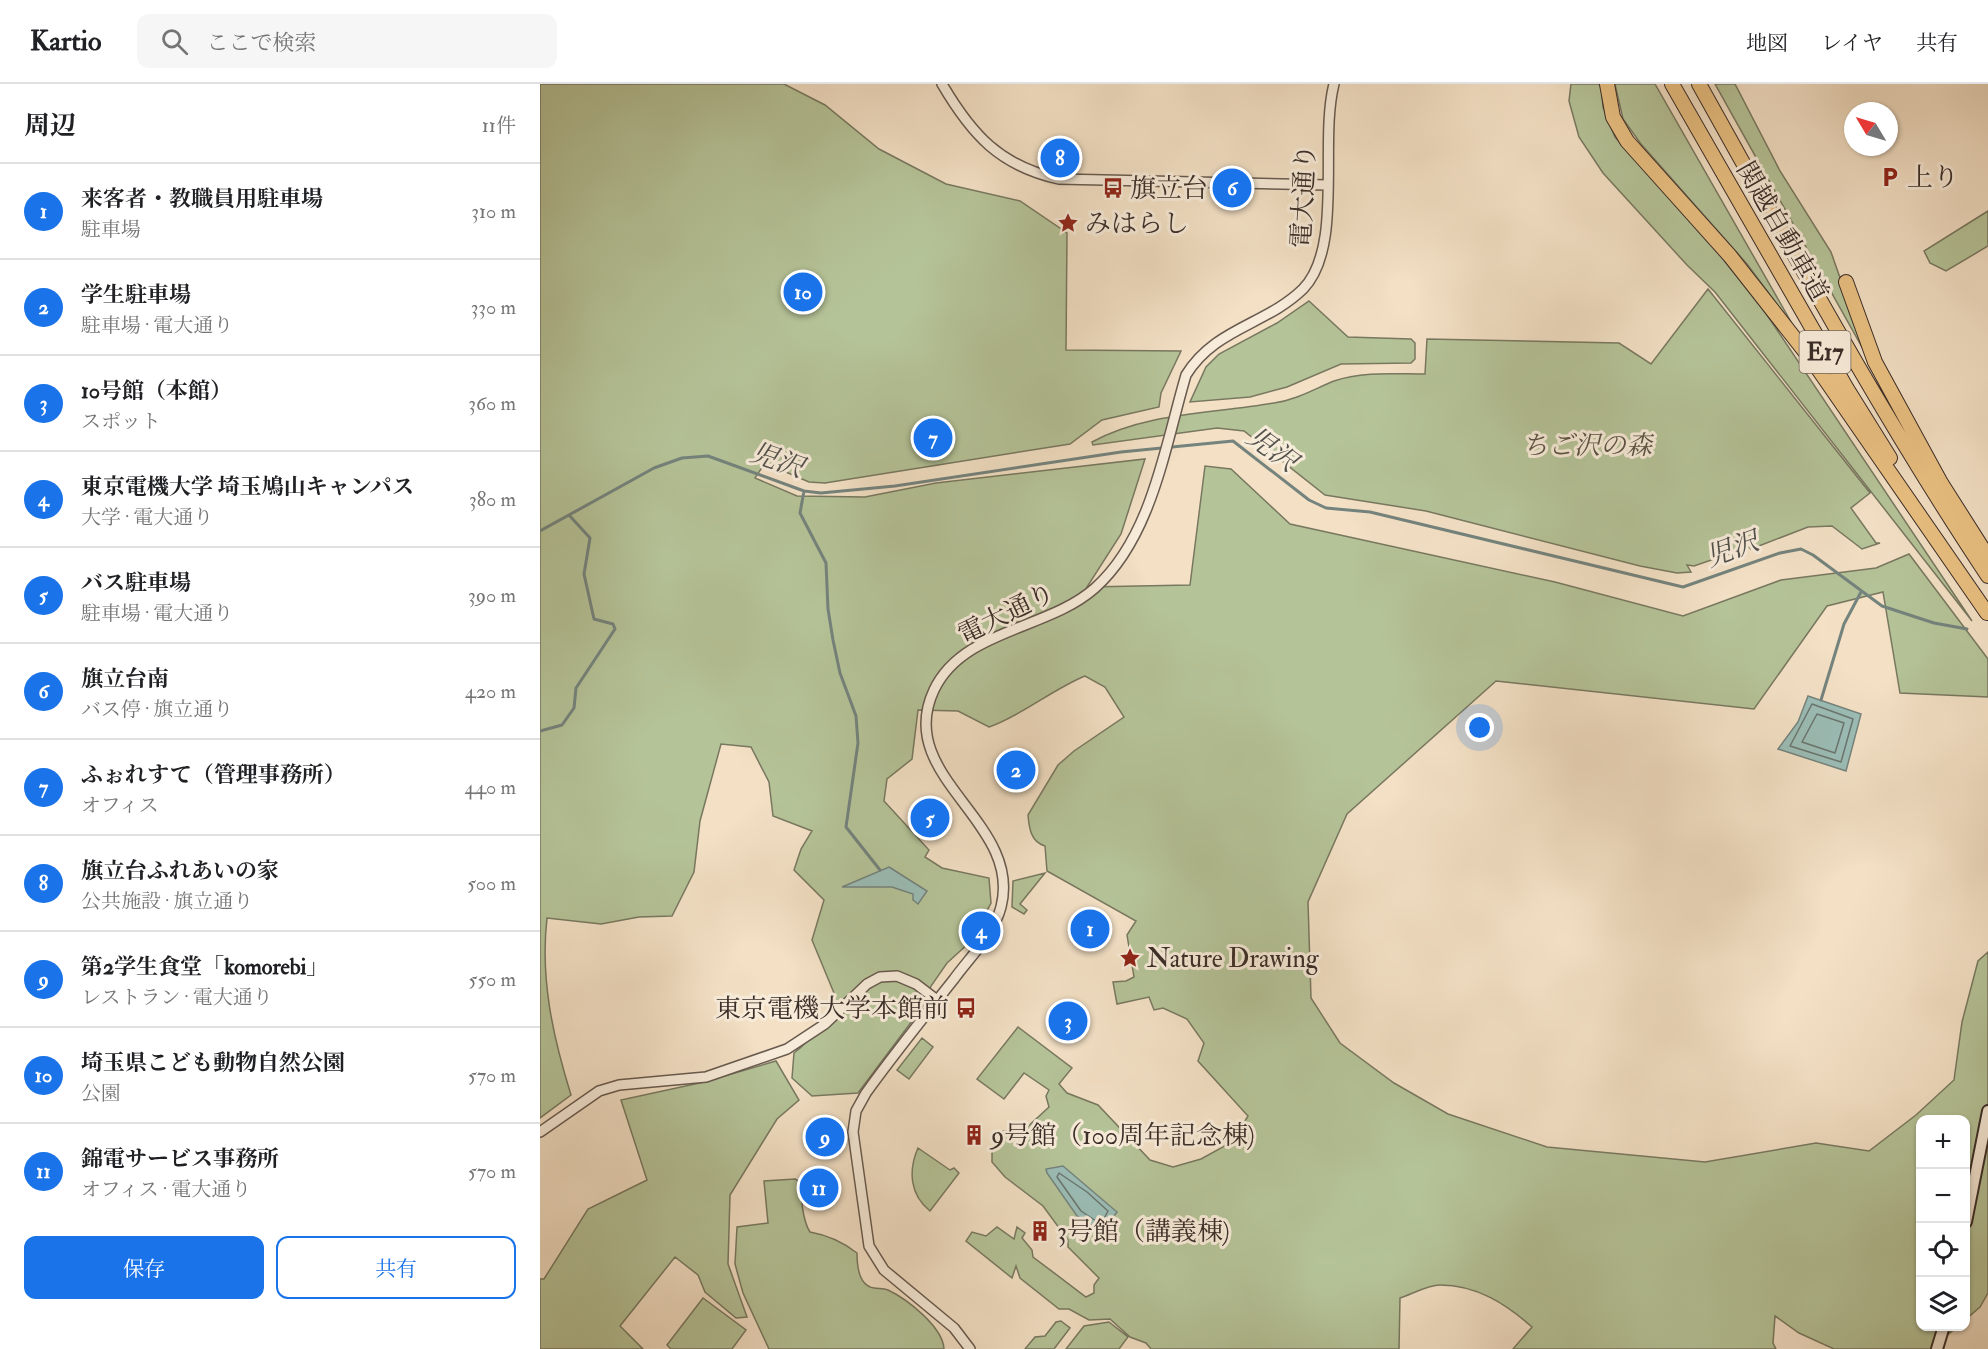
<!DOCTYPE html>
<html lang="ja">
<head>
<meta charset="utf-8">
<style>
	body { margin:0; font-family:"IM FELL Double Pica","Noto Serif JP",serif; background:#f6f6f6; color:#202124 }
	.controls { position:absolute; right:18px; bottom:18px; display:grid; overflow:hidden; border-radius:12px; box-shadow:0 2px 4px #0004 }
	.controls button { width:54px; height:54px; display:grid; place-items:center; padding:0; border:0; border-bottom:2px solid #e0e0e0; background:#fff; color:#202124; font:30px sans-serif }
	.compass { position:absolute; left:1304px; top:18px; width:54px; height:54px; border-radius:50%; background:#fff; box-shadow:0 2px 4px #0004; rotate:308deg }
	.you { position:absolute; left:940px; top:644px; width:21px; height:21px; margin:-15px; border:4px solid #fff; border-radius:50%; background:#1a73e8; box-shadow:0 0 0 9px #1a73e833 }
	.badge { display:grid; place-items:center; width:39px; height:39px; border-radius:50%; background:#1a73e8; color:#fff; font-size:20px; font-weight:700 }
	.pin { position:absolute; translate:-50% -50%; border:3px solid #fff; box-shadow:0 2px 6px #0006 }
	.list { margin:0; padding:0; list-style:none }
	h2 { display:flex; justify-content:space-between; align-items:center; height:78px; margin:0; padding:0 24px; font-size:26px }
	h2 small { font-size:20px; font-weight:400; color:#757577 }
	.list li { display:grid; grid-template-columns:39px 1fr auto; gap:18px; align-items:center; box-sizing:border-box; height:96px; padding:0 24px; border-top:2px solid #e0e0e0 }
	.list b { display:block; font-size:22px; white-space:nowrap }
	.list p { margin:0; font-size:20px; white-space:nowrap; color:#757577 }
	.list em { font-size:20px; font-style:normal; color:#757577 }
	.actions { display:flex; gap:12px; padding:18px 24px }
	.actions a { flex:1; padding:14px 0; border:2px solid #1a73e8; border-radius:12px; text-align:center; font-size:21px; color:#1a73e8 }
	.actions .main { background:#1a73e8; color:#fff }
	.icon { flex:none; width:33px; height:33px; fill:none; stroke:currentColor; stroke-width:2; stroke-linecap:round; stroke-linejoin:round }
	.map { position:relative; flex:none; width:1448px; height:1265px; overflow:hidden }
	header { display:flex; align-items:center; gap:36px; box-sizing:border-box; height:84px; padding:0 30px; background:#fff; border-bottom:2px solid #e0e0e0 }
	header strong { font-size:28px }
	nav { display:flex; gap:33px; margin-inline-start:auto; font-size:21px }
	.search { width:420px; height:54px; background:#f6f6f6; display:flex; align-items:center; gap:15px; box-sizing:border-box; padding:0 21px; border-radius:12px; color:#757577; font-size:22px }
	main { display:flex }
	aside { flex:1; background:#fff }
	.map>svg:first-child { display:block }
	.green { fill:#b5c398; stroke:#787860; stroke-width:1.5 }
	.water { fill:#9bbdb6; stroke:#74837d; stroke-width:1.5 }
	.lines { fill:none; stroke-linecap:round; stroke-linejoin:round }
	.shore { stroke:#6a756f; stroke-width:1.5 }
	.stream { stroke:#74837d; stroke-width:3 }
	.tertiary-casing { stroke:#685a4f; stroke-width:12 }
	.secondary-casing { stroke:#3a2d28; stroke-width:14 }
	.motorway-casing { stroke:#3a2d28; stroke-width:16 }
	.tertiary { stroke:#f7ebd9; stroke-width:9 }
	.secondary { stroke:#f7ebd9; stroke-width:10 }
	.motorway { stroke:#eac082; stroke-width:14 }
	.labels { text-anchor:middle; stroke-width:6; stroke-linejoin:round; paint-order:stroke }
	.shield { fill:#f7ebd9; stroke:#73665d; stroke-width:1.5 }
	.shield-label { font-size:24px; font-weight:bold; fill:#3a2d28 }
	.poi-label { font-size:26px; fill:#3a2d28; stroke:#f7ebd9; text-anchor:start }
	.street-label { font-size:26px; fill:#3a2d28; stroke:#f7ebd9 }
	.park-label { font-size:26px; font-style:italic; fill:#595244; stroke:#f7ebd9 }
	.water-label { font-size:27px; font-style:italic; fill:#52514c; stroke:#f7ebd9 }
</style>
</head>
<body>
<header>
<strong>Kartio</strong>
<div class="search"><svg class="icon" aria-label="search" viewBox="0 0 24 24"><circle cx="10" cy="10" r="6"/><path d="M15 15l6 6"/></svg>ここで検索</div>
<nav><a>地図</a><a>レイヤ</a><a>共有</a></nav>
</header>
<main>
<aside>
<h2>周辺<small>11件</small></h2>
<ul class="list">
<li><span class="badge">1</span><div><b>来客者・教職員用駐車場</b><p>駐車場</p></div><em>310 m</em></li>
<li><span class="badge">2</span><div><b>学生駐車場</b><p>駐車場 · 電大通り</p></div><em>330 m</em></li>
<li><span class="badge">3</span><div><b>10号館（本館）</b><p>スポット</p></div><em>360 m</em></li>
<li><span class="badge">4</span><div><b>東京電機大学 埼玉鳩山キャンパス</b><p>大学 · 電大通り</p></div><em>380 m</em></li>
<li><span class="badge">5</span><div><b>バス駐車場</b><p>駐車場 · 電大通り</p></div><em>390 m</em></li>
<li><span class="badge">6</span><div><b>旗立台南</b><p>バス停 · 旗立通り</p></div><em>420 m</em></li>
<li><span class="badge">7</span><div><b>ふぉれすて（管理事務所）</b><p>オフィス</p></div><em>440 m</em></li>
<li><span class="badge">8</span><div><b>旗立台ふれあいの家</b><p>公共施設 · 旗立通り</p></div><em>500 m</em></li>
<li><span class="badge">9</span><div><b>第2学生食堂「komorebi」</b><p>レストラン · 電大通り</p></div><em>550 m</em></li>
<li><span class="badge">10</span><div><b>埼玉県こども動物自然公園</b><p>公園</p></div><em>570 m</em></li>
<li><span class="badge">11</span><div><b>錦電サービス事務所</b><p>オフィス · 電大通り</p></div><em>570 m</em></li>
</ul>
<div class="actions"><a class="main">保存</a><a>共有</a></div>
</aside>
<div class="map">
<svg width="1448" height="1265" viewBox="0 0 1448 1265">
	<rect width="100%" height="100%" fill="#f3e0c5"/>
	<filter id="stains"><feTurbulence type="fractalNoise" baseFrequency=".00333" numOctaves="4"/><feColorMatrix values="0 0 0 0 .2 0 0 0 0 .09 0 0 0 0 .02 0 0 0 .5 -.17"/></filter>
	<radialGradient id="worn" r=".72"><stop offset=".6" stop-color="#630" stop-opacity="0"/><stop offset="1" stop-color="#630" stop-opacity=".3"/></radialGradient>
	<!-- green -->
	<path class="green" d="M0,0H244L285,21L339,65L406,100L480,117L527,149L526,266L641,267L621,309L619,323L562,336L530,360L285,399L269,398L225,379L215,394L257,412L325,413L396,399L605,375L581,450L547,503L650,501L665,382L691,385L750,440L1015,498L1143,532L1241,496L1336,484L1369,470L1448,575V613L1360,609L1343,508L1287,522L1214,625L956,597L807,730L768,818L771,914L800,959L854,999L908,1030L1007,1063L1165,1078L1276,1059L1329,1067L1376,1031L1414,996L1422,938L1438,877L1448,868V1209L1440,1223L1426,1235V1036H1380V1242L1417,1243L1391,1265H1294L1259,1249L1235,1232L1233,1259L1236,1265H973L992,1243C966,1220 937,1201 900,1201C888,1201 872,1210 860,1214L859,1265H611L606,1259L590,1253L570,1235L549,1236L529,1225H519L480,1194L476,1182L472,1194L426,1157L432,1148L446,1152L457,1143L474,1155L477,1143L485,1149L482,1154L492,1166L493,1173L546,1213L554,1209V1201L559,1194L528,1163V1156L503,1122L465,1093L452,1078V1063L463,1047L484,1046L509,1023L506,1012L509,1006L484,989L464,1015L437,995L478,943L532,984L519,1000L527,1009L558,1021L610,1076L633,1083L661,1075L683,1063L696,1052L708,1032L658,977L664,959L647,935L623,924L614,926L609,913L577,920L573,898L586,897L594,893L587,851L596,837L507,787L505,762C491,758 489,744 488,731L518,681L534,667L584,633L565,603L545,592C511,606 483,631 449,643L418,627L378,626L372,675L347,695L344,717L389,766L385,773L402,784L449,794L451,819L431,857L407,879L391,902L384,921L318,1009L272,1012L252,994L254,969C275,953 285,933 294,909L272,856L284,816L254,786L261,765L272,747L233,732L229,698L211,663L181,660L160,737L154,788L132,832L99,833L61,840L7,834C0,895 13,953 31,1011L0,1034Z
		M1031,0H1061L1063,23L1075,53L1171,160L1223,225L1432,537L1175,208L1147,181L1063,89L1039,53L1029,17Z
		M1075,0H1115L1254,243L1207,180L1101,60L1083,35Z
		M1175,0H1195L1240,87L1291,168L1328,274Z
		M1448,127V162L1406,187L1390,179L1384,167Z
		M1168,205L1330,409L1311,424L1336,459H1340L1322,465L1292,442L1268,443L1211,465L1209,463L1154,482L1147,481L1151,488L1137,489L1100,482L886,427L785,411L704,347L677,344L553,361L552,358C608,328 672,330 734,319C756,316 774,305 794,297C822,287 856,290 885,290L887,255L1079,259L1111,280Z
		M769,217L808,253L871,255L875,259V275L871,279L801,280L747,303L710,313L650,318L666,283L679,270L737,239Z
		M505,789L480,820L487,826L484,830L472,823L473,797Z
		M382,954L393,963L369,995L357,986Z
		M236,977L259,1016L237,1035L190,1111L188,1180L207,1233L196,1234L165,1208L158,1191L135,1173L80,1242L103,1265H0V1195H4L48,1125L107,1096L81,1016L164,998Z
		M378,1064L410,1086L414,1084L419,1089L390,1127C370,1111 368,1087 378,1064Z
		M255,1095L260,1098L263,1111C260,1118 265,1141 270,1148C287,1151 303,1158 317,1169C317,1182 319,1202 334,1204C339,1205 343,1204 348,1206C367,1215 403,1243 404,1265H229L203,1209L195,1180L197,1143L228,1139L224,1097Z
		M163,1214L206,1246L192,1265H131L127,1261Z
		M521,1237L530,1244L514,1265H485L495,1253L505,1252L516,1238Z
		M569,1238L588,1253L579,1265H526L544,1242Z"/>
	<!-- water -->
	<path class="water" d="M1268,612L1321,630L1306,687L1238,665L1258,638Z
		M349,783L387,807L378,820L373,816V810L352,803H302Z
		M523,1082L577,1128L562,1148L537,1132L507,1089L506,1085Z"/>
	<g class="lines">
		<!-- shore -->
		<path class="shore" d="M1272,620L1313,635L1301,678L1250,662Z
			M1277,630L1304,639L1295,669L1262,658Z
			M519,1089L547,1108L568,1127L562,1138L559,1139L541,1127L517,1093Z"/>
		<!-- stream -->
		<path class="stream" d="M264,407L260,429L286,479L288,525L293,556L300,589L316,632L318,659L306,743L340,786
			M0,447L114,384L142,374L168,372L264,407L281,409L355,402L581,368L693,357L769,416L786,424L830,428L1143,503L1240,469L1261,465L1273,471L1342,522L1394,539L1427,545
			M1281,616L1304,540L1321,508
			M0,647L22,641L34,624L36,604L75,545L73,540L54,535L44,490L50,454L29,431"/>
		<!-- tertiary casing -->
		<g class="tertiary-casing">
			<path id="tertiary" d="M402,0C432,51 460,82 519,95L787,101
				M0,1048L59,1007L79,1001L166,993L247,965L285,940L327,900L340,893L357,892L376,900L397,916
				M430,1265L414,1244L344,1186L329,1162L313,1048L316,1027L326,1009C354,970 384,933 414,895C430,873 454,850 461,823C483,737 353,693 394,606C423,545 508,546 555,504C612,453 625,362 646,291C675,244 726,241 763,205C804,163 779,58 794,0"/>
		</g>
		<!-- secondary casing -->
		<g class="secondary-casing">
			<path id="secondary" d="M1426,1138L1448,1027
				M1397,1265L1404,1242"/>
		</g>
		<!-- motorway casing -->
		<g class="motorway-casing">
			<path id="motorway" d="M1067,0L1073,33L1087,57L1190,172L1274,279L1447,529
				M1132,0L1307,305L1350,374
				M1159,0C1252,166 1342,333 1448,492
				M1306,198L1335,278L1401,399L1448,473"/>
		</g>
		<!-- tertiary -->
		<use href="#tertiary" class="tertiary"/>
		<!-- secondary -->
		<use href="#secondary" class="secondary"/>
		<!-- motorway -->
		<use href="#motorway" class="motorway"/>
	</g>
	<!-- icons -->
	<defs>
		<g id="parking-bare" transform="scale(1.62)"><path d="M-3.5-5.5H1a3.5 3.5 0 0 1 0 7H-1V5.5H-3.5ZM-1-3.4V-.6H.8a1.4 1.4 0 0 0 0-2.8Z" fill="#8f2418" stroke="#f7ebd9" stroke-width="2.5" paint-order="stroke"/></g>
		<g id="bus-bare" transform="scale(1.62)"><path d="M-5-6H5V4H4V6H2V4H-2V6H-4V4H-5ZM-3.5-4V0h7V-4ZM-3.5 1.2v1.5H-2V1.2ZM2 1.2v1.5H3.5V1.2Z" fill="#8f2418" stroke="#f7ebd9" stroke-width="2.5" paint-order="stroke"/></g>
		<g id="sight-bare" transform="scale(1.62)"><path d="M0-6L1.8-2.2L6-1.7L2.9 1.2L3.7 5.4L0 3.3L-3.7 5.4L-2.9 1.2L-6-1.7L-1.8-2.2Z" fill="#8f2418" stroke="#f7ebd9" stroke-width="2.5" paint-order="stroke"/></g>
		<g id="building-bare" transform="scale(1.62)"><path d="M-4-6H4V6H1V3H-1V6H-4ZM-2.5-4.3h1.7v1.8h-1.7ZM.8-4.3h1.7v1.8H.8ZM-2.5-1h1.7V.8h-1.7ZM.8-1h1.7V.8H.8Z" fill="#8f2418" stroke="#f7ebd9" stroke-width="2.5" paint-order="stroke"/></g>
	</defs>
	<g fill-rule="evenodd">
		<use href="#parking-bare" x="1350" y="93"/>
		<use href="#bus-bare" x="573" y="104"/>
		<use href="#sight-bare" x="528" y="139"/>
		<use href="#sight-bare" x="590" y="874"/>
		<use href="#bus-bare" x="426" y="924"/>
		<use href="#building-bare" x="434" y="1051"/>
		<use href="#building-bare" x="500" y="1147"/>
	</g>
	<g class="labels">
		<!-- shield labels -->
		<rect class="shield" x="1259.5" y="247" width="51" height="42" rx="4.5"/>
		<g class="shield-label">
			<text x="1285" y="276">E17</text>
		</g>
		<!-- poi labels -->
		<g class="poi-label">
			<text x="1367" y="102">上り</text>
			<text x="590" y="113">旗立台</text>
			<text x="545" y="148">みはらし</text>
			<text x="607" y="883">Nature Drawing</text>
			<text x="409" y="933" text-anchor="end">東京電機大学本館前</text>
			<text x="451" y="1060">9号館（100周年記念棟)</text>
			<text x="517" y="1156">3号館（講義棟)</text>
		</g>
		<!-- street labels -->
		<g class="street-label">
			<text transform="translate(763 112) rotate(-87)" y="9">電大通り</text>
			<text transform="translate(1243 147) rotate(60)" y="9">関越自動車道</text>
			<text transform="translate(466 529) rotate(-26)" y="9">電大通り</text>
		</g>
		<!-- park labels -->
		<g class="park-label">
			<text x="1047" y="370">ちご沢の森</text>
		</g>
		<!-- water labels -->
		<g class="water-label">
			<text transform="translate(732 365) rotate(36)" y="9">児沢</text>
			<text transform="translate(237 376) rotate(19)" y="9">児沢</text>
			<text transform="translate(1192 465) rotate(-20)" y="9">児沢</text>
		</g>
	</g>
	<rect width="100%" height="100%" filter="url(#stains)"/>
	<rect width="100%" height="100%" fill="url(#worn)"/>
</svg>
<div class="controls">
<button>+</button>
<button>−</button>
<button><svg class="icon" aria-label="locate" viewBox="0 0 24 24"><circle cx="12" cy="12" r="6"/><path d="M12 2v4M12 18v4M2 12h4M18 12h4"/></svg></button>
<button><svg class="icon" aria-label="layers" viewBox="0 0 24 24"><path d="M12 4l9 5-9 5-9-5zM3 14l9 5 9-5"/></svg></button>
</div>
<svg class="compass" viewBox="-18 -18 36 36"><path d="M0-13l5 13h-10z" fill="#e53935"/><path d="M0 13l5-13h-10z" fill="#757577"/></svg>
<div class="you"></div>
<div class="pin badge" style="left:550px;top:845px">1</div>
<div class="pin badge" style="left:476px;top:686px">2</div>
<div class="pin badge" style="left:528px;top:937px">3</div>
<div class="pin badge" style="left:441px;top:847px">4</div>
<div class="pin badge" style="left:390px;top:734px">5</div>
<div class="pin badge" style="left:692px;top:104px">6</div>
<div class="pin badge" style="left:393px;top:354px">7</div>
<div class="pin badge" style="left:520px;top:74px">8</div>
<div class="pin badge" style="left:285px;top:1053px">9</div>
<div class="pin badge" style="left:263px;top:208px">10</div>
<div class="pin badge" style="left:279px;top:1104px">11</div>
</div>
</main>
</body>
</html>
